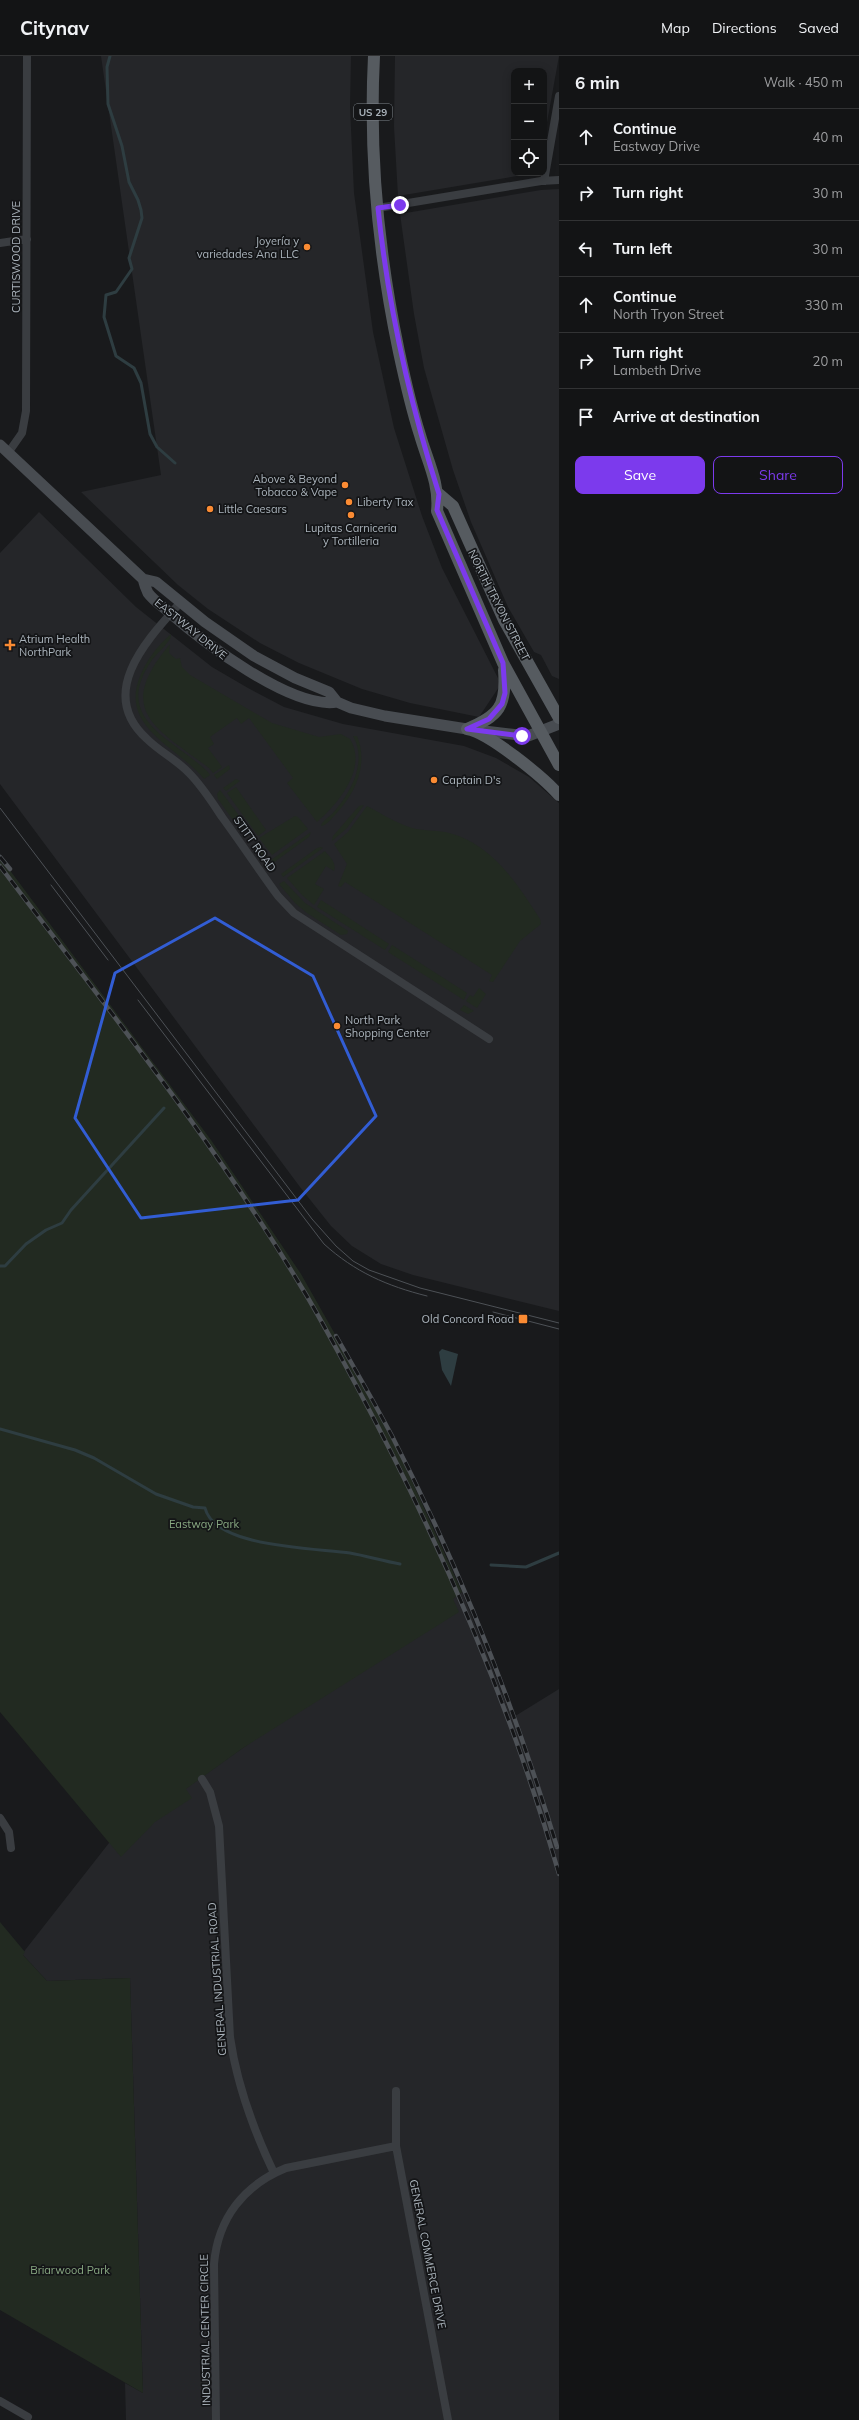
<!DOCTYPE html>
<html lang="en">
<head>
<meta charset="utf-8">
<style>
	body { margin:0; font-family:Mulish,sans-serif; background:#1c1d1e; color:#f1f3f6 }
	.controls { position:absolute; right:12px; top:12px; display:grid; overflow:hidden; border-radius:8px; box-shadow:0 2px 10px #0003 }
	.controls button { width:36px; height:36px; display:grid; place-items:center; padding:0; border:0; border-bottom:1px solid #323334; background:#131415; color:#f1f3f6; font:20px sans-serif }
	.stop { position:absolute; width:12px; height:12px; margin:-9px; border:3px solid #7c3aed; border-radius:50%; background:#fff }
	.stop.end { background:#7c3aed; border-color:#fff; box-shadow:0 1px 4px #0008 }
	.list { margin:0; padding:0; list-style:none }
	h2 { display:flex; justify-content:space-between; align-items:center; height:52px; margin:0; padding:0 16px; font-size:17px }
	h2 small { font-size:13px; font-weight:400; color:#9d9ea0 }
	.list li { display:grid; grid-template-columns:26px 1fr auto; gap:12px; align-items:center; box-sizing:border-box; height:56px; padding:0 16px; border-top:1px solid #323334 }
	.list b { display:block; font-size:15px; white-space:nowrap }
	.list p { margin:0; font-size:13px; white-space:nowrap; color:#9d9ea0 }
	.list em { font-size:13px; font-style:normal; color:#9d9ea0 }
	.actions { display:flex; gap:8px; padding:12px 16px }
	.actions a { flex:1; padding:9px 0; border:1px solid #7c3aed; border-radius:8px; text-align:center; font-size:14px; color:#7c3aed }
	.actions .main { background:#7c3aed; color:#fff }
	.icon { flex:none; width:22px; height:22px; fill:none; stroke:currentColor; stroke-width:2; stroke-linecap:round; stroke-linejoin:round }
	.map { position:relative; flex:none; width:559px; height:2364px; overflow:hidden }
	header { display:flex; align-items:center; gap:24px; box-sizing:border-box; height:56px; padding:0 20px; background:#131415; border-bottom:1px solid #323334 }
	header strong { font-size:19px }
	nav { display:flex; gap:22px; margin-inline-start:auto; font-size:14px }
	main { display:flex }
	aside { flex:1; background:#131415 }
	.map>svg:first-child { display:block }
	.built { fill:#252629 }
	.green { fill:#222a21 }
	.water { fill:#2e3d41 }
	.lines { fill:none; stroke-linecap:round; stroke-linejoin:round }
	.stream { stroke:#2e3d41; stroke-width:3 }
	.minor { stroke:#3a3d41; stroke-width:8 }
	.secondary { stroke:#484c51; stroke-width:11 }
	.primary { stroke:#565b60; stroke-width:12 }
	.tram { stroke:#4d5156; stroke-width:1 }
	.rail-casing { stroke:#4d5156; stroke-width:4.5 }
	.rail { stroke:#141517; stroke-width:3; stroke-dasharray:9; stroke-linecap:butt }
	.route { stroke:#7c3aed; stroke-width:5 }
	.marked { fill:none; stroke:#325dd4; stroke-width:3; stroke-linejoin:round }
	.poi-dot { fill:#fb8b33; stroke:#141517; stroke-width:1.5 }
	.labels { text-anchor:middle; stroke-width:3.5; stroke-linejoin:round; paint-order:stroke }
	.shield { fill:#141517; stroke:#7e848a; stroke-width:1 }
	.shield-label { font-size:10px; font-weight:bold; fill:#abb4bc }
	.poi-label { font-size:11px; fill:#abb4bc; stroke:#141517; text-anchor:start }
	.street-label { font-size:11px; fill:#abb4bc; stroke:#141517 }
	.park-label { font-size:11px; fill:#88a882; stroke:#141517 }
</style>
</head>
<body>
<header>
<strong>Citynav</strong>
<nav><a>Map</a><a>Directions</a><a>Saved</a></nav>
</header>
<main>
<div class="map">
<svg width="559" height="2364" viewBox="0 0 559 2364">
	<rect width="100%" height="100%" fill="#191a1c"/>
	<!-- built -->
	<path class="built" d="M101,0H351L350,51L354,137L373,276L394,372L422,460L442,512L501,628L479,661L410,647L362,633L299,607L260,587L208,553L178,529L81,436L161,419Z
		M395,0H559L544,83V15H514V117H535L398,140L394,71Z
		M559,133V623L552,620L541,599L534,596L508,551L471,466L453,414L424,312L414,258L400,158L541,134Z
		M39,456L136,551L212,611L248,632L284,651L343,668L464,690L496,702L529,721L559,747V1255L413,1219L381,1208L352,1190L331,1170L300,1131L0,728V497Z
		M462,1536L512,1662L559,1633V2364H126L125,2327L143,2337L130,1922L47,1925L22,1898L109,1787Z"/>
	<!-- green -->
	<path class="green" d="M171,578C172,585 156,598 152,604C111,663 172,682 207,715L210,719L204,723C178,691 121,672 139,623C145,606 157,590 171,578Z
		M170,588L169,597L176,603L180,602L182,611L190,619L272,667L319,681L341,678L350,683C368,712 338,748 317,766L287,727L293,722L249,662L241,668L237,662L210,681L214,688L208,692L222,711L213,717L209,712C155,671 114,655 170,588Z
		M353,680H357C369,709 355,738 335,759C331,763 327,769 321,770C321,766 329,761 333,757C350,738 368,706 353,680Z
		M229,709L230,713L217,723L214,719Z
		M236,723L240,725L226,735L223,732Z
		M236,731L266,774L258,780L227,737Z
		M220,734L243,765L240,767H235L218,743L217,738Z
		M364,749L347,772L332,785L333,780L359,750Z
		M367,750C382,758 396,767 412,772C423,775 434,774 445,776C491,786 516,826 540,863L541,868L520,885L493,926L489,925L492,919L345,826L341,831L338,830L347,808L334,788L348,776Z
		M295,760L298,761L308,773L272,799L259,782Z
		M311,776L309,781L273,807L271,804Z
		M260,789L268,800L263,805L256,796Z
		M321,791L323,792L283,821L281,818L317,792Z
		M325,795C330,801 337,807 334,815L326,810L315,828L324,833L314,849L302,839L287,822Z
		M0,801L211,1084L301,1218L344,1294L402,1403L462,1536L453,1543L459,1556L243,1692L186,1733L192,1742L155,1766L121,1801L0,1656Z
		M284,825L305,847L348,875L347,878L341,879L307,857L295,847L279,828Z
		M321,844L389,888L385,894L317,851Z
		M392,889L467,937L464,944L388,896Z
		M479,932L486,938L477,952L466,945L470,939L473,941Z
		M464,949L474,955L468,958L460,954Z
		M0,1866L25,1896L23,1899L47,1925L130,1922L143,2337L0,2254Z"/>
	<!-- water -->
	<path class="water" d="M442,1293L458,1298L451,1330L442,1314L439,1296Z"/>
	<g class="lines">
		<!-- stream -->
		<path class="stream" d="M110,0L107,11L108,48L122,90L129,126L138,144L141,154L142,162L129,202L132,213L116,236L106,239L104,261L116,300L134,312L141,327L150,378L157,391L175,407
			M0,1210H5L26,1188L46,1174L62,1167L71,1154L164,1052
			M0,1373L75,1394L94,1402L156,1438L193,1451L205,1452C215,1492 316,1492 350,1497C367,1500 383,1505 400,1508
			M491,1509L526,1511L559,1497"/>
		<!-- minor -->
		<path class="minor" d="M544,125L559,40
			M378,152L541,125L559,124
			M0,187L27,183
			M8,397L22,377L26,355L27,0
			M180,547C147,584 96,637 147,683C160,696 177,704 189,717C202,730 212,746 222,761C241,787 259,814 278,840L294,857L489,983
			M202,1723L210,1736L219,1770L230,1981C237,2029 253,2073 274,2117
			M0,1762L9,1776L11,1792
			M396,2035V2090L448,2364
			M0,2345L28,2361
			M216,2364L214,2208C218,2162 244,2129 286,2112L396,2090"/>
		<!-- secondary -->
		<path class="secondary" d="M0,389L143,523C144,527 146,533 148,537C153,544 162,550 169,556C202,585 292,654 337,646
			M143,523L156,526L205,566L254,600L295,622L329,636L337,646L351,652L385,660L467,673
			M476,674L528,680L559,668"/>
		<!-- primary -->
		<path class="primary" d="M374,0C369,97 379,201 399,296C405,324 411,351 420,379C427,404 440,428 437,455L503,607L559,709
			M439,438L453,450L504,564L559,662
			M467,673C488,676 543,721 559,739
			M467,673C499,660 507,650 504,614"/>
		<!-- tram -->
		<path class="tram" d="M0,752L312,1163L336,1190L353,1205L369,1214L420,1232L559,1267
			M51,829L108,904
			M138,944L324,1188C355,1216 387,1230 427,1240
			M493,1256L559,1273"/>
		<!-- rail casing -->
		<g class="rail-casing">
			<path id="rail" d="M0,801L10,813
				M0,810C104,948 213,1084 302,1232C321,1263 338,1296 356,1329C440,1485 510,1647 559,1818
				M336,1280C355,1313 374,1346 392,1380C460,1512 514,1649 557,1791"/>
		</g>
		<!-- rail -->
		<use href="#rail" class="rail"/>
	</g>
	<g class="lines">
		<!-- route -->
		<path class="route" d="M400,149L378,152C388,250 409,344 439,438L437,454L503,607L505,637L502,648L489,663L467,673L522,680"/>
	</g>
	<!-- marked area -->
	<path class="marked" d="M215,862L313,920L376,1060L298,1144L141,1162L75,1062L115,917Z"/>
	<!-- markers -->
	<g class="poi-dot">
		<circle cx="307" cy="191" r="4"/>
		<circle cx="345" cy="429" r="4"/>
		<circle cx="349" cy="446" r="4"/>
		<circle cx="210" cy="453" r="4"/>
		<circle cx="351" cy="459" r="4"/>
		<path d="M8 583h4v4h4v4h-4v4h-4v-4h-4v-4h4z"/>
		<circle cx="434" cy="724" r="4"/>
		<circle cx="337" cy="970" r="4"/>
		<rect x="518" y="1258" width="10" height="10" rx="2"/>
	</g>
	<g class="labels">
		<!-- shield labels -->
		<rect class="shield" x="354" y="48" width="38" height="16" rx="3"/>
		<g class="shield-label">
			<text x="373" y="60">US 29</text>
		</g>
		<!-- poi labels -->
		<g class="poi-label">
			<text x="299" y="189" text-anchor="end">Joyería y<tspan x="299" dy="13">variedades Ana LLC</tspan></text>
			<text x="337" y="427" text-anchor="end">Above &amp; Beyond<tspan x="337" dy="13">Tobacco &amp; Vape</tspan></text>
			<text x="357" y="450">Liberty Tax</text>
			<text x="218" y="457">Little Caesars</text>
			<text x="351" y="476" text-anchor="middle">Lupitas Carniceria<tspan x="351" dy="13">y Tortilleria</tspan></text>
			<text x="19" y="587">Atrium Health<tspan x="19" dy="13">NorthPark</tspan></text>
			<text x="442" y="728">Captain D's</text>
			<text x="345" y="968">North Park<tspan x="345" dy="13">Shopping Center</tspan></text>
			<text x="514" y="1267" text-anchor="end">Old Concord Road</text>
		</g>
		<!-- street labels -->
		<g class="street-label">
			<text transform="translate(16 201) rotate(-90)" y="4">CURTISWOOD DRIVE</text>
			<text transform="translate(499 549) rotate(63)" y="4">NORTH TRYON STREET</text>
			<text transform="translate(191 573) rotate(39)" y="4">EASTWAY DRIVE</text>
			<text transform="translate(255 788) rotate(55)" y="4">STITT ROAD</text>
			<text transform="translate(217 1923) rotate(-94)" y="4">GENERAL INDUSTRIAL ROAD</text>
			<text transform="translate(428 2198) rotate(79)" y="4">GENERAL COMMERCE DRIVE</text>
			<text transform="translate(205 2274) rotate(-91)" y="4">INDUSTRIAL CENTER CIRCLE</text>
		</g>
		<!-- park labels -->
		<g class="park-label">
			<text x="204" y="1472">Eastway Park</text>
			<text x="70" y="2218">Briarwood Park</text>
		</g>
	</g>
</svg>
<div class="controls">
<button>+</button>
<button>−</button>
<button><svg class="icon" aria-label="locate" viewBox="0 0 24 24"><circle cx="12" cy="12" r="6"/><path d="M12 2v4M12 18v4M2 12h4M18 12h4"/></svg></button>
</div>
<div class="stop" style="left:522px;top:680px"></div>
<div class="stop end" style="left:400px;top:149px"></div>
</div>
<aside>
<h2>6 min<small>Walk · 450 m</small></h2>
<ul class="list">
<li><svg class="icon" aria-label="ahead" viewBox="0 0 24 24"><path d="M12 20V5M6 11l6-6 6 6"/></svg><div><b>Continue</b><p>Eastway Drive</p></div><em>40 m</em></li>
<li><svg class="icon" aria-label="right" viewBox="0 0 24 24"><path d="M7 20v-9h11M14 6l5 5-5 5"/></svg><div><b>Turn right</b></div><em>30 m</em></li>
<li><svg class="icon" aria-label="left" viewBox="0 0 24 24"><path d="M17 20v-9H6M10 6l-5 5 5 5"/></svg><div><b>Turn left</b></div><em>30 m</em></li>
<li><svg class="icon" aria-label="ahead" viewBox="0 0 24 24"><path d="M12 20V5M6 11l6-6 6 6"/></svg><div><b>Continue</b><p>North Tryon Street</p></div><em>330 m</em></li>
<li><svg class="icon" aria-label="right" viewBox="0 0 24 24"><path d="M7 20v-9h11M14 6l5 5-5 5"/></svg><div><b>Turn right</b><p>Lambeth Drive</p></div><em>20 m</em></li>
<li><svg class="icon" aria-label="arrive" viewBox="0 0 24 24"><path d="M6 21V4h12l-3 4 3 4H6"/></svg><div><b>Arrive at destination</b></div></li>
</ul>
<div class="actions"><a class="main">Save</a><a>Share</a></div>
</aside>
</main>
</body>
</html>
